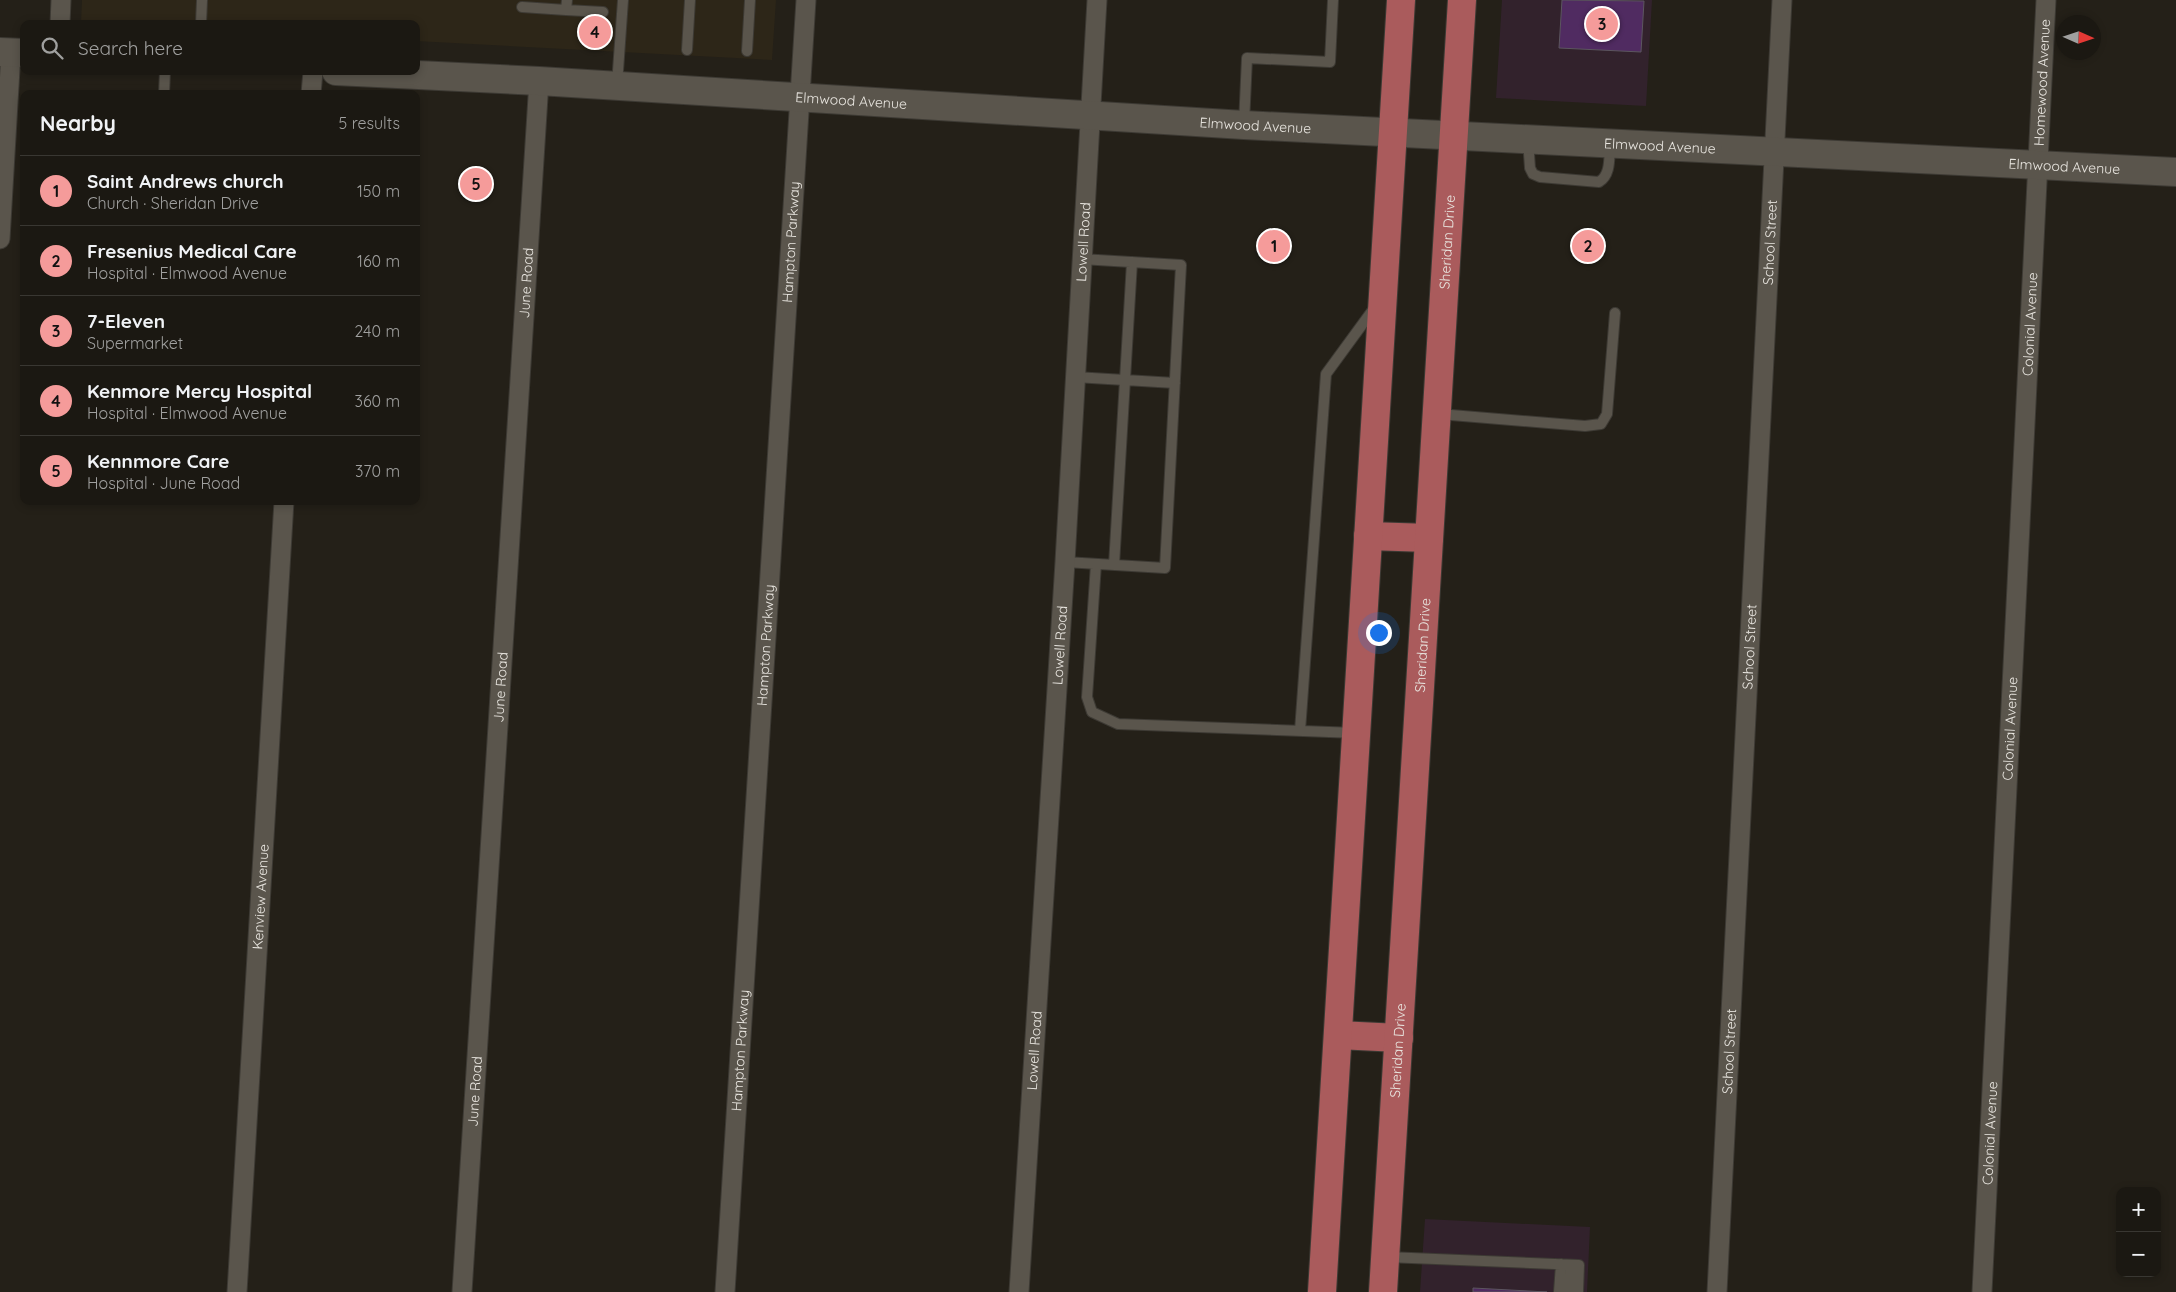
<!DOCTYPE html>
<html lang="en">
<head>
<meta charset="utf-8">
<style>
	body { margin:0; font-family:Quicksand,sans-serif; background:#24211b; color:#f1f3f6 }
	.controls { position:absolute; right:15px; bottom:15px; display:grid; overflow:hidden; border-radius:10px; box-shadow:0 2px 8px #0003 }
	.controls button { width:45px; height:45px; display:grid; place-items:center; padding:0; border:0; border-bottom:1px solid #393732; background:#1b1812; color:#f1f3f6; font:25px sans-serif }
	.compass { position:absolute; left:2056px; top:15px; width:45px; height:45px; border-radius:50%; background:#1b1812; box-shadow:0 2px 8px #0003; rotate:93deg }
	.you { position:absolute; left:1378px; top:632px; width:18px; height:18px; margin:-12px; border:4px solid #fff; border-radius:50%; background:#1a73e8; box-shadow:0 0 0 8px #1a73e833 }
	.badge { display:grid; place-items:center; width:32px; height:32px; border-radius:50%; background:#f59b9a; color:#111; font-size:16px; font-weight:700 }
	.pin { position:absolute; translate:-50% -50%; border:2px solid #fff; box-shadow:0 1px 5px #0006 }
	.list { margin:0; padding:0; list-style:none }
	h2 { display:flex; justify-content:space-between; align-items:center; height:65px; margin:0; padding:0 20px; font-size:21px }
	h2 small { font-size:16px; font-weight:400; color:#a0a09f }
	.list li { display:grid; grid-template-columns:32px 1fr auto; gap:15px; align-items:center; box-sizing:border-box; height:70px; padding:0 20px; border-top:1px solid #393732 }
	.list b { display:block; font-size:19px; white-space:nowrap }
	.list p { margin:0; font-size:16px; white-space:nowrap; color:#a0a09f }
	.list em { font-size:16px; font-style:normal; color:#a0a09f }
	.icon { flex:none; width:28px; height:28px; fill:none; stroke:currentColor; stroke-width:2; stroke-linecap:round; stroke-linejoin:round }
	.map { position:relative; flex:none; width:2176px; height:1292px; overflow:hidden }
	.search { position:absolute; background:#1b1812; box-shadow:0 2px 8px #0003; left:20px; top:20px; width:400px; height:55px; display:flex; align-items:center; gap:12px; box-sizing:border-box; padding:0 18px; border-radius:10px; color:#a0a09f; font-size:19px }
	.panel { position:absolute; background:#1b1812; box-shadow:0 2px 8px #0003; left:20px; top:90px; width:400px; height:415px; border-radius:10px }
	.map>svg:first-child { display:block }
	.commercial { fill:#32222c }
	.built { fill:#2d2618 }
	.building { fill:#502b61; stroke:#5c565f }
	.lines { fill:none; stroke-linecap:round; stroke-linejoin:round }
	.lane-casing { stroke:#3d3a34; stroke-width:12 }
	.street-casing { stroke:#3d3a34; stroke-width:21 }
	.secondary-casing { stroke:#3d3a34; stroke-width:30 }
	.primary-casing { stroke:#3d3a34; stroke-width:30 }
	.lane { stroke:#5a554c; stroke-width:10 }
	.street { stroke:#5a554c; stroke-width:19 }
	.secondary { stroke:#5a554c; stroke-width:28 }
	.primary { stroke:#aa5b5c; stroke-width:28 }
	.labels { text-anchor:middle; stroke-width:4; stroke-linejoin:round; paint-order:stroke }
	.street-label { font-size:14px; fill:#e9e6e0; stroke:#242018 }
</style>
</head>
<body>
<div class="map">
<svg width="2176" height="1292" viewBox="0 0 2176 1292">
	<rect width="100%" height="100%" fill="#242018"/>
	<!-- commercial -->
	<path class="commercial" d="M1502,0H1652L1646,106L1496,98Z
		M1425,1219L1590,1227L1587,1292H1420Z"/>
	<!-- built -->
	<path class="built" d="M82,0H776L772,60L416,41V24L81,23Z"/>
	<!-- building -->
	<path class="building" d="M1562,0L1644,1L1641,52L1559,48Z
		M1473,1288L1547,1292H1473Z"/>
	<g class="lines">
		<!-- lane casing -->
		<g class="lane-casing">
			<path id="lane" d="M567,0L566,10L603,12
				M522,7L566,10
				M201,24L202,0
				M687,50L690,0
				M747,51L750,0
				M617,85L623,0
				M164,94L165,71
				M1244,124L1247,58L1330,62L1333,0
				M1528,140L1530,168L1533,174L1540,177L1599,182C1611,175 1609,158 1610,145
				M1075,377L1175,383
				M1439,414L1585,426L1601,424L1607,414L1615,313
				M1065,562L1165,568L1181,265L1081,259
				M1096,564L1087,697L1092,712L1118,724L1356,733
				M1114,565L1132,262
				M1300,731L1326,374L1375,307
				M1387,1257L1579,1265L1578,1292
				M1559,1292L1561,1264
				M1569,1292L1571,1265"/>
		</g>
		<!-- street casing -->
		<g class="street-casing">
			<g id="street">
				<path d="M60,24L61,0"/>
				<path d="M311,94L313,71"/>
				<path d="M0,239L11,52"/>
				<path id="s1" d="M237,1292L284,501"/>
				<path id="s2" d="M462,1292L539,81"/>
				<path id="s3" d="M725,1292L806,0"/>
				<path id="s4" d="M1019,1292L1065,562L1097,0"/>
				<path id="s5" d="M1717,1292L1782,0"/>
				<path id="s6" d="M1982,1292L2046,0"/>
			</g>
		</g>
		<!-- secondary casing -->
		<g class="secondary-casing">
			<g id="secondary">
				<path d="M0,52L24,53"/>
				<path id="s7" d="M336,71L539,81L1244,125L2176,172"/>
			</g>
		</g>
		<!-- primary casing -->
		<g class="primary-casing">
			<g id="primary">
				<path d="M1368,536L1429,538"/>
				<path d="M1338,1035L1399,1038"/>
				<path d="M1322,1292L1401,0"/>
				<path id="s8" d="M1383,1292L1462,0"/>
			</g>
		</g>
		<!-- lane -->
		<use href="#lane" class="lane"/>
		<!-- street -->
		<use href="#street" class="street"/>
		<!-- secondary -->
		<use href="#secondary" class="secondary"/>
		<!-- primary -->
		<use href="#primary" class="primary"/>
	</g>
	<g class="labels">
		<!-- street labels -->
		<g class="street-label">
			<text dy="5" stroke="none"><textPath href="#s6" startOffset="1211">Homewood Avenue</textPath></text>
			<text dy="5" stroke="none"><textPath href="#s7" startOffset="516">Elmwood Avenue</textPath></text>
			<text dy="5" stroke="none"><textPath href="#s7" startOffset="921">Elmwood Avenue</textPath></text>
			<text dy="5" stroke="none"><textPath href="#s7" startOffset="1326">Elmwood Avenue</textPath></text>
			<text dy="5" stroke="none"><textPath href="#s7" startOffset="1731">Elmwood Avenue</textPath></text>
			<text dy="5" stroke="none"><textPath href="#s3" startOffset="1052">Hampton Parkway</textPath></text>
			<text dy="5" stroke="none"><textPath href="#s4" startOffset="1052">Lowell Road</textPath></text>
			<text dy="5" stroke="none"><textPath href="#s8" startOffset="1052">Sheridan Drive</textPath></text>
			<text dy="5" stroke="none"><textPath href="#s5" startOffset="1051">School Street</textPath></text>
			<text dy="5" stroke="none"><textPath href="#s2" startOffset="1011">June Road</textPath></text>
			<text dy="5" stroke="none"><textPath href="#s6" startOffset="969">Colonial Avenue</textPath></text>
			<text dy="5" stroke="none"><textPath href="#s3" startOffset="648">Hampton Parkway</textPath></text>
			<text dy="5" stroke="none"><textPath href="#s4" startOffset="648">Lowell Road</textPath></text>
			<text dy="5" stroke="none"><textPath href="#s8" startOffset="648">Sheridan Drive</textPath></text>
			<text dy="5" stroke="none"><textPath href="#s5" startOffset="646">School Street</textPath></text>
			<text dy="5" stroke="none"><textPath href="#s2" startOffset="606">June Road</textPath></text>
			<text dy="5" stroke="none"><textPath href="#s6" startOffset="564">Colonial Avenue</textPath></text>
			<text dy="5" stroke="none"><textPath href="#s1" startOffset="396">Kenview Avenue</textPath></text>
			<text dy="5" stroke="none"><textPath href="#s3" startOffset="242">Hampton Parkway</textPath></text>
			<text dy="5" stroke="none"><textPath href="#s4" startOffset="242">Lowell Road</textPath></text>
			<text dy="5" stroke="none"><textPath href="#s8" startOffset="242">Sheridan Drive</textPath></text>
			<text dy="5" stroke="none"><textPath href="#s5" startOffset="241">School Street</textPath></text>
			<text dy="5" stroke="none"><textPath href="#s2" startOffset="201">June Road</textPath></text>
			<text dy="5" stroke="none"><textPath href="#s6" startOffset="159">Colonial Avenue</textPath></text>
		</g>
	</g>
</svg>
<div class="controls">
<button>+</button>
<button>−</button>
</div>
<svg class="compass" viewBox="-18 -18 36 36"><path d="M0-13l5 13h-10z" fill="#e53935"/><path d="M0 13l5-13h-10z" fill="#a0a09f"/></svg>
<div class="you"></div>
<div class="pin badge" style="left:1274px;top:246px">1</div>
<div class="pin badge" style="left:1588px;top:246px">2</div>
<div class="pin badge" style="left:1602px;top:24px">3</div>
<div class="pin badge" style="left:595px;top:32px">4</div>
<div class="pin badge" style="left:476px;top:184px">5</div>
<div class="search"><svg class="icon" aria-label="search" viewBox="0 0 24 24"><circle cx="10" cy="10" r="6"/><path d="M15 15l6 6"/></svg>Search here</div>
<section class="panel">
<h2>Nearby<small>5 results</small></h2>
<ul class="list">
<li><span class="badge">1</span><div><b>Saint Andrews church</b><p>Church · Sheridan Drive</p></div><em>150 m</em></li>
<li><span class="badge">2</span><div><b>Fresenius Medical Care</b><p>Hospital · Elmwood Avenue</p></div><em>160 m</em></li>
<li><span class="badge">3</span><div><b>7-Eleven</b><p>Supermarket</p></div><em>240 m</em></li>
<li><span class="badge">4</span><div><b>Kenmore Mercy Hospital</b><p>Hospital · Elmwood Avenue</p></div><em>360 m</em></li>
<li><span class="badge">5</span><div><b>Kennmore Care</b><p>Hospital · June Road</p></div><em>370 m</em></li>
</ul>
</section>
</div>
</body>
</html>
